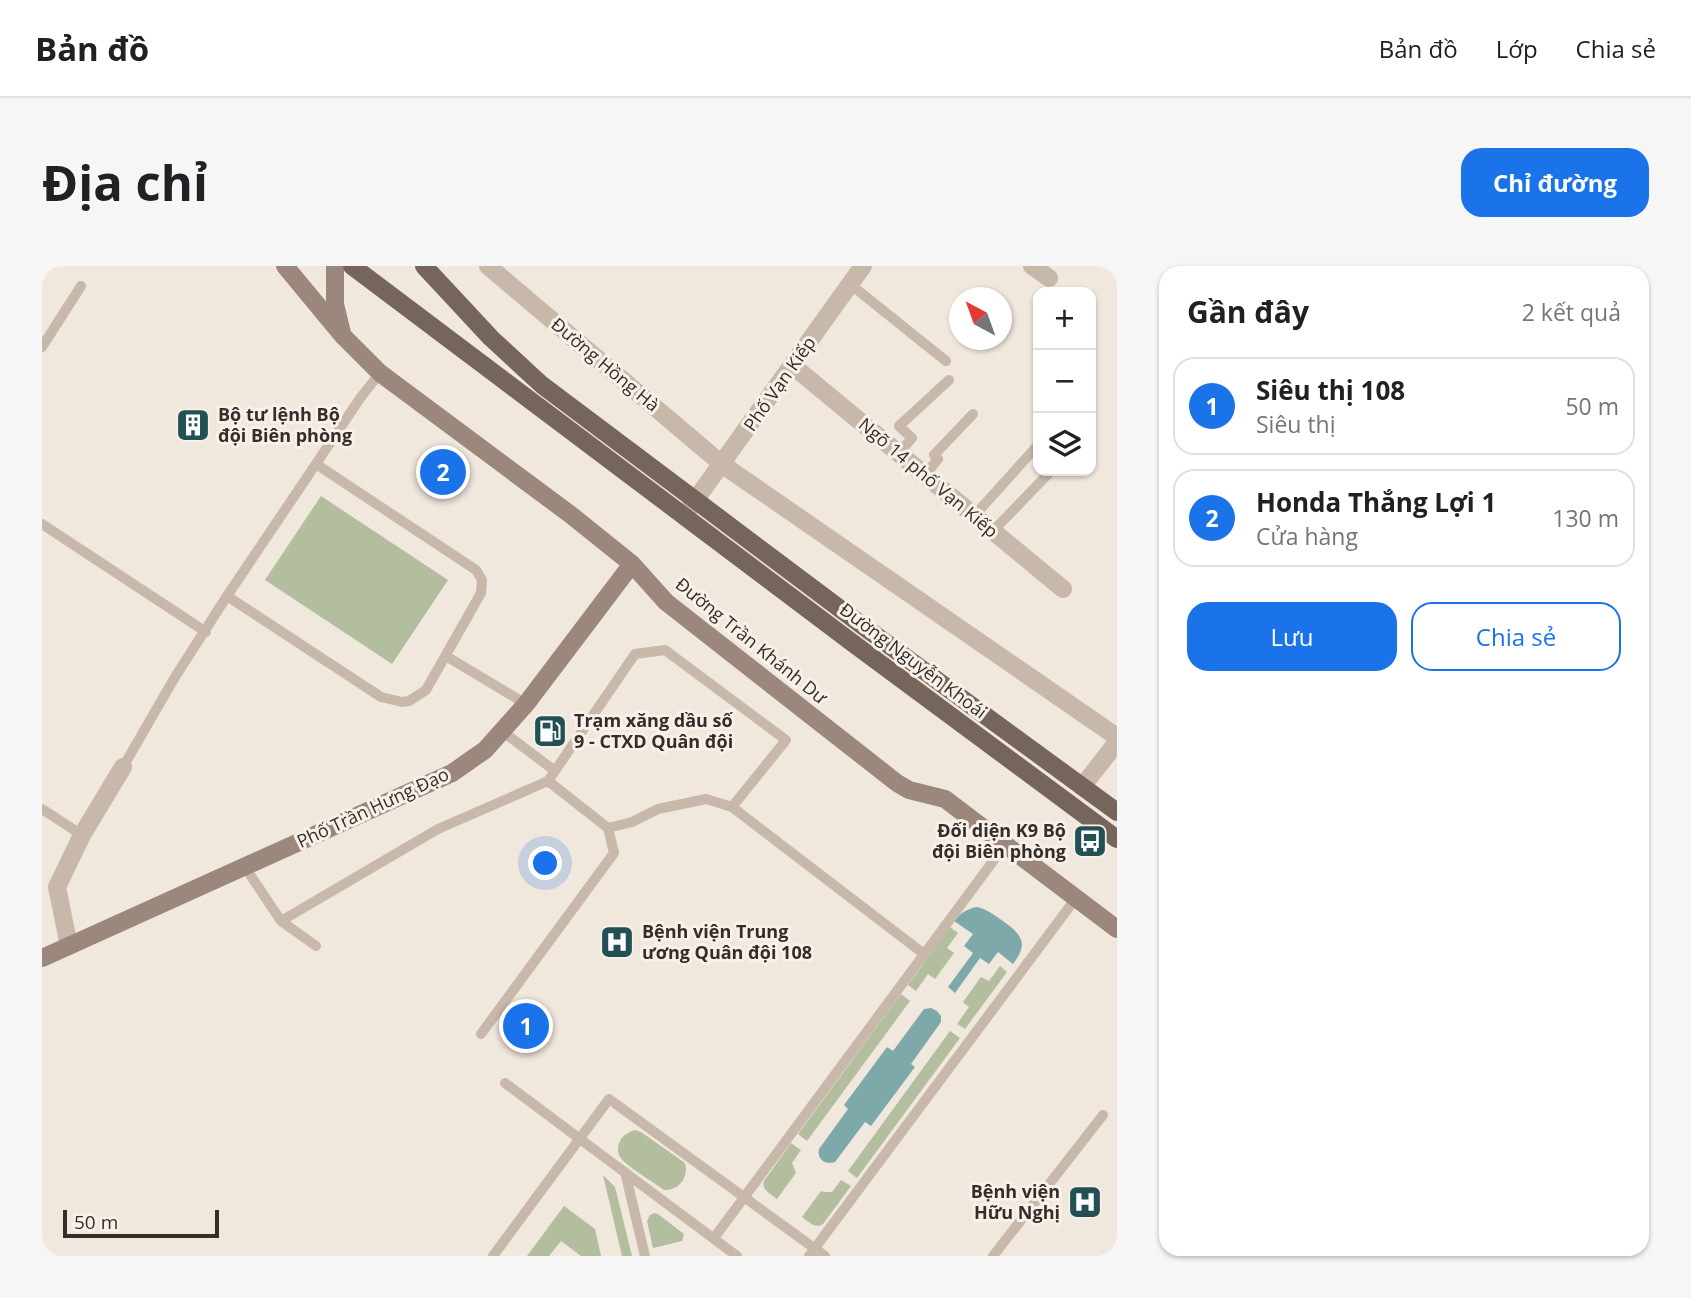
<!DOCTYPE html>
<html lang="vi">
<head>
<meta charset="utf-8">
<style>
	body { margin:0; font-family:"Open Sans",sans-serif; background:#f6f6f6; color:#202124 }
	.controls { position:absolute; right:21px; top:21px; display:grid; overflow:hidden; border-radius:14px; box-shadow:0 2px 5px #0004 }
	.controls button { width:63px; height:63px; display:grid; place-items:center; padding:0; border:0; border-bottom:2px solid #e0e0e0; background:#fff; color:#202124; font:35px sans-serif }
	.compass { position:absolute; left:907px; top:21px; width:63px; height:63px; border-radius:50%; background:#fff; box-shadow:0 2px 5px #0004; rotate:319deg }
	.scale { position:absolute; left:21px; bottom:18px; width:156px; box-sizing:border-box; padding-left:7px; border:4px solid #352d29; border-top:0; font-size:19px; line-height:24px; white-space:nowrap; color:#352d29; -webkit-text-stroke:5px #f8f1e9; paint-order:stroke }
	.you { position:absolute; left:504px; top:598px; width:24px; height:24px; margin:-18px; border:5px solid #fff; border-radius:50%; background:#1a73e8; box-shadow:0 0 0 10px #1a73e833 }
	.badge { display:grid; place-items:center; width:46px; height:46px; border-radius:50%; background:#1a73e8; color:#fff; font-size:23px; font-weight:700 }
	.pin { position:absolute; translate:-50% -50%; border:4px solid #fff; box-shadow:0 2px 7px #0006 }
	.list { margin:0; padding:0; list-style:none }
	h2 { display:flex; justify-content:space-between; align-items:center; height:91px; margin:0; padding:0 28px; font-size:30px }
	h2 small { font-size:23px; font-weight:400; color:#757577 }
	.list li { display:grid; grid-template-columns:46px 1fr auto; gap:21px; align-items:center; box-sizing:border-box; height:98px; margin:0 14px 14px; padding:0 14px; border:2px solid #e0e0e0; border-radius:21px }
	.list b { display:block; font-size:26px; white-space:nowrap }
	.list p { margin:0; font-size:23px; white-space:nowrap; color:#757577 }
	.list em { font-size:23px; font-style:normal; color:#757577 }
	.actions { display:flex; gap:14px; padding:21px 28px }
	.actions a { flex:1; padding:16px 0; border:2px solid #1a73e8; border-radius:21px; text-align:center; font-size:24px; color:#1a73e8 }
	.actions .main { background:#1a73e8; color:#fff }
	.icon { flex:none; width:38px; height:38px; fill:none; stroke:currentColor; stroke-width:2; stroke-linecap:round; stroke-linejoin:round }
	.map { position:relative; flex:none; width:1075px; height:990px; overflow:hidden; border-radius:21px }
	header { display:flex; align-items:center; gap:42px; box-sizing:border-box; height:98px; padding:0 35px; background:#fff; border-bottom:2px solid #e0e0e0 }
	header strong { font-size:33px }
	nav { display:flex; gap:38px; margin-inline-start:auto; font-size:24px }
	.intro { display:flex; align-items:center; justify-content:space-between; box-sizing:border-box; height:168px; padding:0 42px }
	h1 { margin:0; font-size:49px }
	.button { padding:18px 32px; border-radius:21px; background:#1a73e8; color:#fff; font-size:24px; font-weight:700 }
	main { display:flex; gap:42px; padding:0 42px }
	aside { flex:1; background:#fff; border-radius:21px; box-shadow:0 2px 5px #0004 }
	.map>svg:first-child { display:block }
	.green { fill:#b3be9e }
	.water { fill:#7ea9ab }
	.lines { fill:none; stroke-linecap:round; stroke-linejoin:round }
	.service { stroke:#c7b8aa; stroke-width:10 }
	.minor { stroke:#c7b8aa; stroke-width:18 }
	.tertiary { stroke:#c7b8aa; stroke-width:18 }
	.secondary { stroke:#9b877b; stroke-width:18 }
	.primary { stroke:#76655b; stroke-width:18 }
	.labels { text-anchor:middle; stroke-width:6; stroke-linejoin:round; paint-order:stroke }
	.street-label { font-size:18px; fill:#352d29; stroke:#f8f1e9 }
	.poi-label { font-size:18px; font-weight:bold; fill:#352d29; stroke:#f8f1e9; text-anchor:start }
</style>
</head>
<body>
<header>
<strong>Bản đồ</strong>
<nav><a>Bản đồ</a><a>Lớp</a><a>Chia sẻ</a></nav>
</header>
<div class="intro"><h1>Địa chỉ</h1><a class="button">Chỉ đường</a></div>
<main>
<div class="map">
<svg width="1075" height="990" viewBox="0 0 1075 990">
	<rect width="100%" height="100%" fill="#f0e7dd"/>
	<!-- green -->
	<path class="green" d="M279,230L406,314L350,398L223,314Z
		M908,661L916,667L905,682L912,687L893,713L886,708L874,725L866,719Z
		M958,700L965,706L923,763L915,758L927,741L921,736L939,711L947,715Z
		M859,728L868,735L765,875L756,868Z
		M908,765L918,772L815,912L806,905Z
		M593,864L599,866L643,897C647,911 637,925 622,924C613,917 580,898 577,889C575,884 576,878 579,873C583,868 587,866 593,864Z
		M749,877L759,884L750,897L754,907L735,933C729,928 719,924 722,915Z
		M561,909L573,921L590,990H580Z
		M799,914L809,920L781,958C773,963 767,956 760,951L779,925L782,926H790Z
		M522,940L553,963L559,990H539L519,975L507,990H485Z
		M612,947L616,948L642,968L640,975L611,982L605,955L608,949Z"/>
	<!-- water -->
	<path class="water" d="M935,641C945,643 952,649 961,655C980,669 987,677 971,698L956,686L947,698L938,692L913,727L906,721L931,687L922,680L931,668L912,655C919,647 924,643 935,641Z
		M889,742L895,745L899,750V756L869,798L873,801L829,860L823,856L793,896C783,899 775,894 777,883L806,843L802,839L845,781L851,785L882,743Z"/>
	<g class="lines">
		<!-- service -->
		<path class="service" d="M808,18L904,95
			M0,81L39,20
			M857,187L870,172L857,160L907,114
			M883,209L896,193L892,189L931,148
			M932,250L996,179
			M0,258L164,366
			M951,265L1009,205
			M185,330L339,431L360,436L367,435L384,424L439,327L440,314L434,304L274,198
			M404,390L484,438
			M460,465L513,505
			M81,501L133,411L185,330L319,131L338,107
			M506,515L566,562L590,556L616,543L664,533L690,541
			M0,543L40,569
			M203,601L239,655L274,680
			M239,655L396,563L506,515L593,388L623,384L744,474L690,541L882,688
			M439,768L572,587L566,562
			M463,817L695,990
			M583,906L603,990
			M672,972L963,579
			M451,990L567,833L783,990
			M767,990L1034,632
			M951,990L1061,849"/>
		<!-- minor -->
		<path class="minor" d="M990,0L1007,12
			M751,100L1021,323
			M681,199L1075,471
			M642,250L821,0
			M1040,521L1075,476
			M27,680L15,621L40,569L81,501"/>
		<!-- tertiary -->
		<path class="tertiary" d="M446,0L681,199"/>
		<!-- secondary -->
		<path class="secondary" d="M243,0L301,70L338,107L529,249L590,298L624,336L855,517L867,524L903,533L1075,663
			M293,0V38L300,67
			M0,692L410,507L443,484L484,438L590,298"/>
		<!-- primary -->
		<path class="primary" d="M310,0L812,378L1075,573
			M382,0L449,72L500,119L825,363L1075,546"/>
	</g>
	<!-- icons -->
	<defs>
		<g id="building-square" transform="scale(1.75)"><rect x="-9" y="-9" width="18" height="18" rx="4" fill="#225054" stroke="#f8f1e9"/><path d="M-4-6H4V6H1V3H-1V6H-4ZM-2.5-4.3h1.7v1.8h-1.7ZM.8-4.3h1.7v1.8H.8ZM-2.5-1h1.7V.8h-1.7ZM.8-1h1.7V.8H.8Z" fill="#fff"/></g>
		<g id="fuel-square" transform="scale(1.75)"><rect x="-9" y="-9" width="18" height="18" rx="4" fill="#225054" stroke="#f8f1e9"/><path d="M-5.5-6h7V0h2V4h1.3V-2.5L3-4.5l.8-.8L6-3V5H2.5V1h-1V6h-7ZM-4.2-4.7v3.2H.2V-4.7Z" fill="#fff"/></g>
		<g id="bus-square" transform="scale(1.75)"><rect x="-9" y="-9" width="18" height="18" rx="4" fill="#225054" stroke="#f8f1e9"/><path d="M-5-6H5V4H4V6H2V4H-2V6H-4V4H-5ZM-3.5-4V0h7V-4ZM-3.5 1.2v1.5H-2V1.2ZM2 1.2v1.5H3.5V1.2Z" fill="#fff"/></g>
		<g id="hospital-square" transform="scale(1.75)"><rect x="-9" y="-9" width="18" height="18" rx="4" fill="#225054" stroke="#f8f1e9"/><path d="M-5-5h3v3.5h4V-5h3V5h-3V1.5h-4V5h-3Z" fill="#fff"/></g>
	</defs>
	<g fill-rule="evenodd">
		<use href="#building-square" x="151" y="159"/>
		<use href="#fuel-square" x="508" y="465"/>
		<use href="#bus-square" x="1048" y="575"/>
		<use href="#hospital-square" x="575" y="676"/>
		<use href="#hospital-square" x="1043" y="936"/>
	</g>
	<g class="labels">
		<!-- street labels -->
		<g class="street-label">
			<text transform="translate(563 99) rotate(40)" y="6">Đường Hồng Hà</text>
			<text transform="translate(738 118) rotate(-55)" y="6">Phố Vạn Kiếp</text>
			<text transform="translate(886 212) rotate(40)" y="6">Ngõ 14 phố Vạn Kiếp</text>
			<text transform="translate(709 375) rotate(39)" y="6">Đường Trần Khánh Dư</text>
			<text transform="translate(871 395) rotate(37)" y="6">Đường Nguyễn Khoái</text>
			<text transform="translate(331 542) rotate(-25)" y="6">Phố Trần Hưng Đạo</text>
		</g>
		<!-- poi labels -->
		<g class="poi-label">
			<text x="176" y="155">Bộ tư lệnh Bộ<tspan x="176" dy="21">đội Biên phòng</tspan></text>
			<text x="532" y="461">Trạm xăng dầu số<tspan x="532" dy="21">9 - CTXD Quân đội</tspan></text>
			<text x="1024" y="571" text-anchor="end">Đối diện K9 Bộ<tspan x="1024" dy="21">đội Biên phòng</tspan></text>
			<text x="600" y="672">Bệnh viện Trung<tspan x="600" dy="21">ương Quân đội 108</tspan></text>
			<text x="1018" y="932" text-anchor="end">Bệnh viện<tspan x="1018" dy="21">Hữu Nghị</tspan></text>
		</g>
	</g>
</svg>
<div class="controls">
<button>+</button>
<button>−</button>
<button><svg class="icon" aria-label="layers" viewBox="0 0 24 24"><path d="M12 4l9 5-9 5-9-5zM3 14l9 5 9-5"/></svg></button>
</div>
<svg class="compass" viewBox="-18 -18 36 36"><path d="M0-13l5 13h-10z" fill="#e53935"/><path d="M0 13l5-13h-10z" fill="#757577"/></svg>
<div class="scale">50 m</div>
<div class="you"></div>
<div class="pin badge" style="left:484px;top:760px">1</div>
<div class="pin badge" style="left:401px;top:206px">2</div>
</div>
<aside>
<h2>Gần đây<small>2 kết quả</small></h2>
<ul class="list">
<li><span class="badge">1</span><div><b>Siêu thị 108</b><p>Siêu thị</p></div><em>50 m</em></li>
<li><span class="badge">2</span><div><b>Honda Thắng Lợi 1</b><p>Cửa hàng</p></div><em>130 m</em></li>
</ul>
<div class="actions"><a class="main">Lưu</a><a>Chia sẻ</a></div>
</aside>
</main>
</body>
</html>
